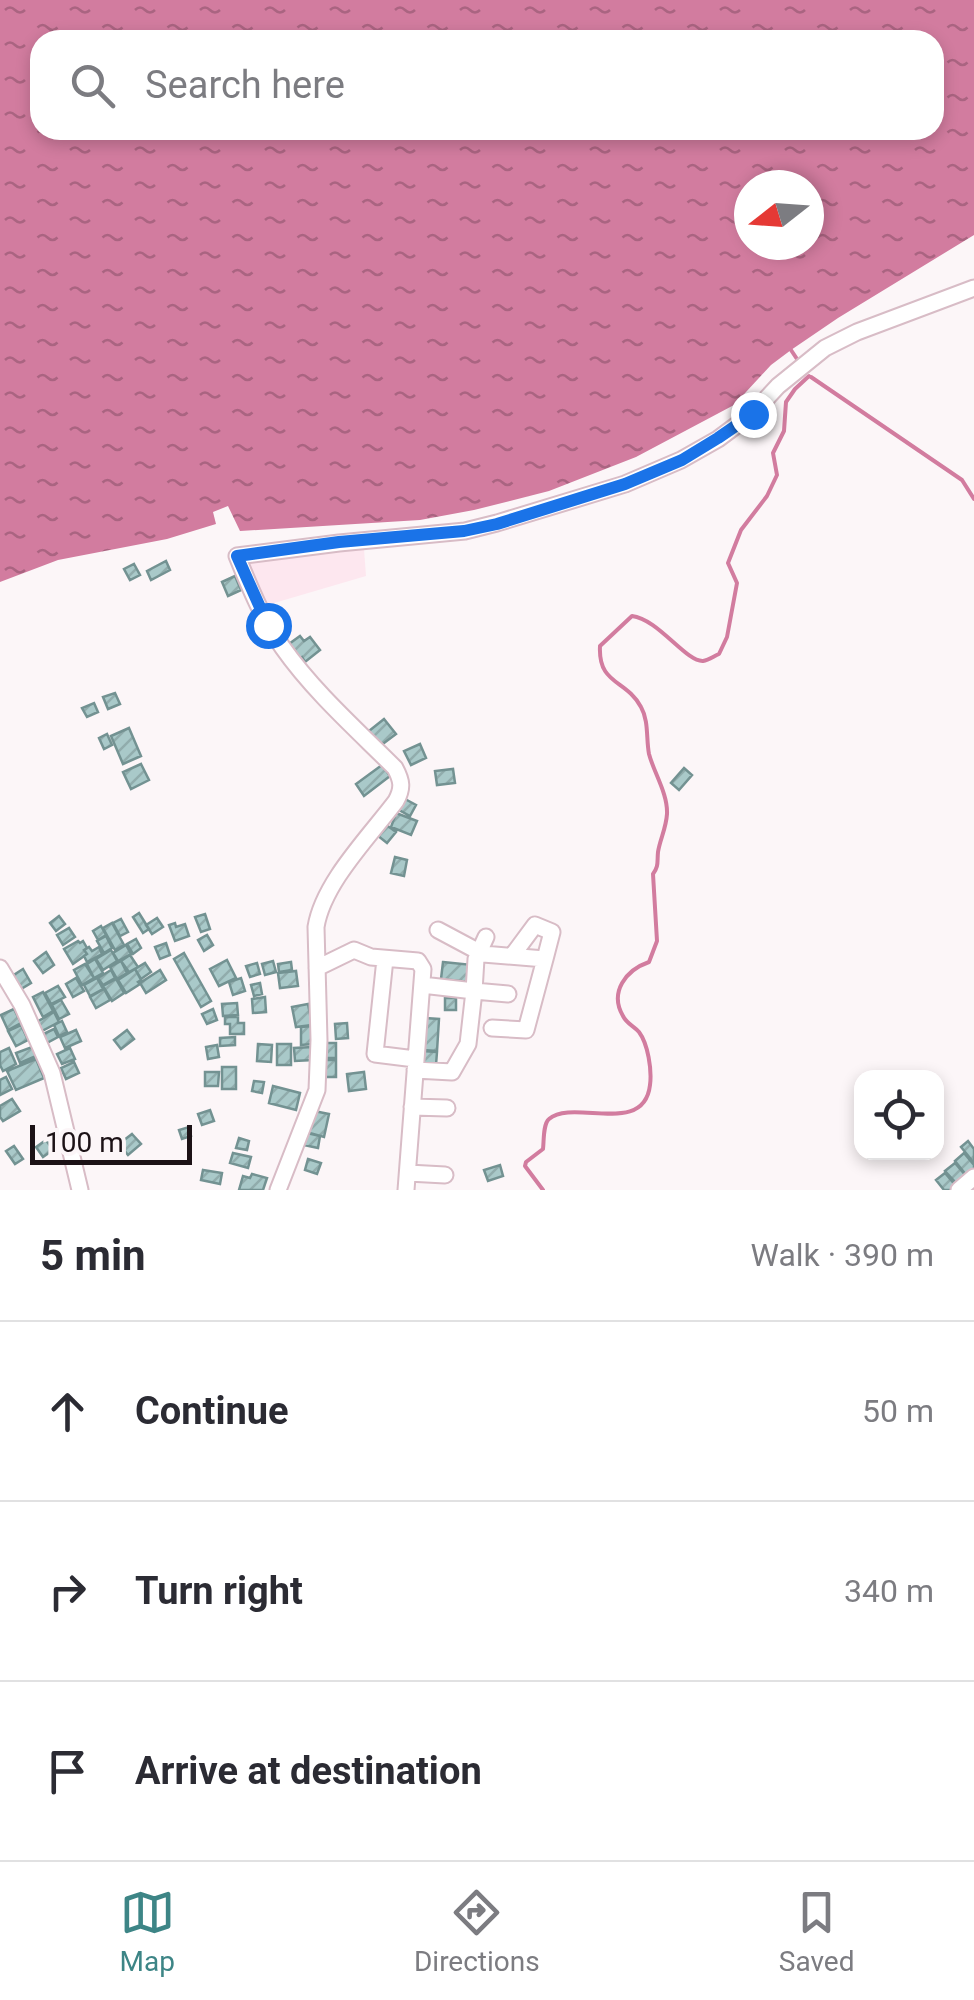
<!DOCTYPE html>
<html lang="en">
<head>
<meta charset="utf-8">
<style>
	body { margin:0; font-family:Roboto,sans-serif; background:#f7f7f7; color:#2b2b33 }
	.controls { position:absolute; right:30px; bottom:30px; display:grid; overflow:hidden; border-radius:20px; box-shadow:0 5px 15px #0003 }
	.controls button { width:90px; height:90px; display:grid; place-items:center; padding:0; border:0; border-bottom:2px solid #e1e1e2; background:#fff; color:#2b2b33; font:50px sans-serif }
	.compass { position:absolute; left:734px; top:170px; width:90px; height:90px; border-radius:50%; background:#fff; box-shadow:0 5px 15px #0003; rotate:253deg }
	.scale { position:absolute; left:30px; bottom:25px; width:162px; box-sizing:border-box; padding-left:10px; border:5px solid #1c1216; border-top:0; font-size:28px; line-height:35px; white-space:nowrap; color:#1c1216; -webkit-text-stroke:8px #fcf6f8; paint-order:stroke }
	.stop { position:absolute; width:30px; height:30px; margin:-22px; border:8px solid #1a73e8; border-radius:50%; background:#fff }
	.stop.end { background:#1a73e8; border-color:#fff; box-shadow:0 2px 10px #0008 }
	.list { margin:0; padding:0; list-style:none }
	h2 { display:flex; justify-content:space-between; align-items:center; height:130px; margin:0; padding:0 40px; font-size:42px }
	h2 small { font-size:32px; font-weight:400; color:#7c7c81 }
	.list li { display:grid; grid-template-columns:65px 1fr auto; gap:30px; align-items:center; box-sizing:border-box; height:180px; padding:0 40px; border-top:2px solid #e1e1e2 }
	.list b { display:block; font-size:38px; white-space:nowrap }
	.list em { font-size:32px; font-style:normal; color:#7c7c81 }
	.icon { flex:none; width:55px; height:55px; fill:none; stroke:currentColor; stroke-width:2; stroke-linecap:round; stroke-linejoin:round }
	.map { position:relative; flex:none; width:974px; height:1190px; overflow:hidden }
	.search { position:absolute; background:#fff; box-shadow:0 5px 15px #0003; left:30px; right:30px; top:30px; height:110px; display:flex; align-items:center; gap:25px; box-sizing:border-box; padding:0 35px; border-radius:30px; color:#7c7c81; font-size:38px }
	.sheet { height:670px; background:#fff }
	nav { display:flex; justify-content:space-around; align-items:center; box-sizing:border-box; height:140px; border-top:2px solid #e1e1e2; background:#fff; font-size:28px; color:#7c7c81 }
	nav a { display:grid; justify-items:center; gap:5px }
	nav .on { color:#3d8586 }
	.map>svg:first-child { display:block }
	.built { fill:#fde7ef }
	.water { fill:url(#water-ripples); fill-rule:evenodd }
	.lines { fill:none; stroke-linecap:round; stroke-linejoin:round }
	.stream { stroke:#d27c9f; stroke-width:4 }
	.building { fill:url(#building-hatch); stroke:#739292; stroke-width:2.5 }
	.minor-casing { stroke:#d8bcc6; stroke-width:19 }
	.minor { stroke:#fff; stroke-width:15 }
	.route { stroke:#1a73e8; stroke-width:12 }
</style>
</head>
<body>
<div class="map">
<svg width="974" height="1190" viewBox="0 0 974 1190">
	<defs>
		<pattern id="water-ripples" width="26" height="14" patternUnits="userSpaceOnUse" patternTransform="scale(2.5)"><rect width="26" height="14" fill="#d27c9f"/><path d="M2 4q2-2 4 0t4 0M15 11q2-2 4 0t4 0" fill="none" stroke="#aa6481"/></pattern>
		<pattern id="building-hatch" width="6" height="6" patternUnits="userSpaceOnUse" patternTransform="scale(2.5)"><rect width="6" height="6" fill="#a9c9c9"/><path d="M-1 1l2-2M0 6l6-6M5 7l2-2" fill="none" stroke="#91acac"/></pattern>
	</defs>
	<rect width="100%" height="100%" fill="#fcf6f8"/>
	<!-- built -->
	<path class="built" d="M364,549L366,576L264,606L246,562Z"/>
	<!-- water -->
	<path class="water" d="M0,0H974V235L838,318L791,350L771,365L734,405L636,457L549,491L474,510L420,520L240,531L228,506L213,512L216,524L167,539L58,560L0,582ZM40,40H934V130H40ZM749,185H809V245H749Z"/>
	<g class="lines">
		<!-- stream -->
		<path class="stream" d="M791,350L799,362
			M811,377L962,480L974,499
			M543,1190L525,1166L526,1162L543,1149C544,1141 543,1124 549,1119C573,1098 644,1137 650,1085C652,1070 648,1044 639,1032C634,1026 627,1024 623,1016C609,992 626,970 649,962L657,941L653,874C659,866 657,862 658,852C660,839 666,829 667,814C668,794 654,773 649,754C646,739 649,721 641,707C626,679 598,685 600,646L632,616C658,619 686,662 703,661C709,660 714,656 719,654L727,637L737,583L728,563L741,530L767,496L777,475L773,453L784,431L786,402L795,389L809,376"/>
	</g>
	<!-- building -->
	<path class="building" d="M166,561L170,570L151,580L147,571Z
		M134,564L140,575L130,580L124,569Z
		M235,576L241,590L228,596L222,582Z
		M300,636L304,641L310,637L320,650L305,662L302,657L297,661L289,644Z
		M115,693L120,704L108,709L103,697Z
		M94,703L98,712L87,717L82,708Z
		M384,719L396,734L380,746L369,731Z
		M129,728L141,756L123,764L111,736Z
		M107,734L112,745L104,749L99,738Z
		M420,744L426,758L411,765L404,751Z
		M141,764L149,780L131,789L123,772Z
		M382,765L390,776L364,796L356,784Z
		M684,768L692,775L679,790L671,783Z
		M453,769L455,783L437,785L435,771Z
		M405,799L416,805L410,816L399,810Z
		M396,813L417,821L411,835L391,827Z
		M385,824L396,832L387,843L377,835Z
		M395,857L407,860L404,876L391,873Z
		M139,913L149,929L143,933L133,917Z
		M205,914L210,929L201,932L195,917Z
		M59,916L65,924L56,931L50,923Z
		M157,918L163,927L152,934L146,925Z
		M121,919L128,932L120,936L113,923Z
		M112,923L124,945L115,950L103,928Z
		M175,923L176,927L185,924L189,936L175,941L169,925Z
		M101,926L106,935L98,940L93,931Z
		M69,928L75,937L63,945L57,935Z
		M207,935L213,945L204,951L198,940Z
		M106,936L112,948L104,953L97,941Z
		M136,939L141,948L133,954L127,944Z
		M78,941L80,943L83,941L87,948L84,950L87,954L73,964L64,949Z
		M166,943L170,955L160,959L155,947Z
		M126,945L131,954L118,961L113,953Z
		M89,947L92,951L99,947L102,954L87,962L84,956L87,954L84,950Z
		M111,950L117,961L103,970L96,959Z
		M46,952L54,965L43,973L34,961Z
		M184,953L211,1001L201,1007L174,959Z
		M130,955L138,967L129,972L121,961Z
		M95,959L103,973L94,978L87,964Z
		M227,960L236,978L219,986L210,969Z
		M121,961L127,973L117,979L110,967Z
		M273,961L276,972L265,975L262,964Z
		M291,962L292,970L279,972L278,964Z
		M443,962L473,965L471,982L441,979Z
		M145,963L151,972L141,979L135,969Z
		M257,963L260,974L250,977L246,966Z
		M85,964L94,978L82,985L74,970Z
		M23,969L31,983L21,989L12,976Z
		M135,969L141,980L138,982L140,984L126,993L118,980Z
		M111,970L115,978L103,985L98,978Z
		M160,970L166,980L146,993L140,983Z
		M296,971L298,986L280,988L278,973Z
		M76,978L84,991L73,997L66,984Z
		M97,978L103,989L90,996L84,985Z
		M241,978L245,991L233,995L229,982Z
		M116,979L124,993L112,1001L103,986Z
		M260,983L262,994L254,996L251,985Z
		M58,986L65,997L51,1004L45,993Z
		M104,989L110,1000L96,1008L90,997Z
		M43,992L53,1011L43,1017L33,997Z
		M265,997L266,1012L253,1013L252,999Z
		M445,998H456V1010H445Z
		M61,1000L69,1014L59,1019L52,1005Z
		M237,1003L238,1015L223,1016L222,1004Z
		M308,1004L312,1025L296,1027L292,1007Z
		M14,1009L21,1023L8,1030L1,1015Z
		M213,1009L217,1020L207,1024L202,1014Z
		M54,1012L59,1022L40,1032L35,1023Z
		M225,1017H238V1023H244V1034H230V1024H225Z
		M425,1018L439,1019L437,1051L423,1050Z
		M62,1021L67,1032L59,1036L54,1025Z
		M347,1023L348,1038L336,1039L335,1024Z
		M21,1025L28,1040L16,1046L8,1031Z
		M312,1026L313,1044L301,1045V1027Z
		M54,1029L58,1037L45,1044L41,1035Z
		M76,1030L81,1041L65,1048L60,1037Z
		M127,1030L134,1039L121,1049L114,1040Z
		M235,1037V1045L220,1046V1038Z
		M322,1043H336V1058H323Z
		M258,1044L272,1045L271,1062L257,1061Z
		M277,1044H291V1065H277Z
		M217,1045L219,1057L208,1059L206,1047Z
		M32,1047L36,1056L20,1063L16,1053Z
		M312,1047L313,1060L295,1061L294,1048Z
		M9,1048L16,1064L3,1071L0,1065V1052Z
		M70,1048L75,1059L62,1064L57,1054Z
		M422,1051L437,1052L436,1065L421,1064Z
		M36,1059L44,1078L16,1090L7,1071Z
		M322,1060H336V1077H323Z
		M74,1062L79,1073L66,1079L61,1068Z
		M222,1067H236V1089H222Z
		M205,1072H219L218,1086H205Z
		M364,1072L366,1089L349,1091L347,1074Z
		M6,1077L12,1089L0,1095V1080Z
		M254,1081L264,1082L262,1093L252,1091Z
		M273,1086L300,1093L296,1110L269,1103Z
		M12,1099L20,1111L3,1121L0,1117V1106Z
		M210,1110L214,1121L202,1125L198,1114Z
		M314,1111L329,1114L324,1137L306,1132Z
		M189,1127L191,1136L182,1139L179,1130Z
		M307,1133L320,1136L318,1148L304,1145Z
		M132,1134L141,1144L128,1155L119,1144Z
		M239,1138L249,1141L247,1150L236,1148Z
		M46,1140L53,1150L43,1157L36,1147Z
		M968,1141L974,1149V1163L961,1147Z
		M14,1146L23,1159L15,1164L6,1151Z
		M233,1153L251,1157L248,1168L230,1163Z
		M964,1153L974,1165V1170L967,1176L955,1161Z
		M308,1159L321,1163L317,1174L305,1170Z
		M955,1163L966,1176L957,1184L945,1171Z
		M500,1165L503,1176L488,1181L484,1170Z
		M203,1170L222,1173L220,1184L201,1180Z
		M945,1173L956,1186L951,1190H944L936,1180Z
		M252,1174L267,1178L263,1190H239L243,1176L250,1178Z"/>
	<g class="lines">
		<!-- minor casing -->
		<g class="minor-casing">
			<path id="minor" d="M438,930L483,954L545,959L526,1030L492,1028
				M512,956L535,925L552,932L545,959
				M385,959L375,1054L415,1059
				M0,968L22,1005L52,1073L80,1190
				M317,968L354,950L371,957L418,961L423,969L406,1190
				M422,985L474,991L476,959L486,937
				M415,1070L452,1072L468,1044L474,991L508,994
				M412,1107L447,1108
				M408,1173L445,1175
				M278,1190L317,1090L319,1040L316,927C323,883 369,837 396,801C403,788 402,781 395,768C357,730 314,692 283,648C263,620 250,588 237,556L339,543L465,531L497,523L625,484L681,460L718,439L753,413L778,386L825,348L857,332L974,288
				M959,1190L974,1177"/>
		</g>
		<!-- minor -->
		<use href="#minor" class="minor"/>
	</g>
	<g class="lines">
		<!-- route -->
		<path class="route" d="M268,625L237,556L339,542L464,531L497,524L625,484L682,460L718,438L753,414"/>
	</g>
</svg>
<div class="controls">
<button><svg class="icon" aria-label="locate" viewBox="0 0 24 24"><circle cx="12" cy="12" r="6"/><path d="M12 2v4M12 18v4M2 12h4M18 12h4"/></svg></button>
</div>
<svg class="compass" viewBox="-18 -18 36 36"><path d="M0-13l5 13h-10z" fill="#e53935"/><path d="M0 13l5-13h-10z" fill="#7c7c81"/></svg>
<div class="scale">100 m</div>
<div class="stop" style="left:268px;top:625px"></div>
<div class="stop end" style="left:753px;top:414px"></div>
<div class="search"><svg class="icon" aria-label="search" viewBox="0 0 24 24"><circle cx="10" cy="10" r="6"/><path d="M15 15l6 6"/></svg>Search here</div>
</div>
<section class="sheet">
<h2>5 min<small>Walk · 390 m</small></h2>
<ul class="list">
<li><svg class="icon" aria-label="ahead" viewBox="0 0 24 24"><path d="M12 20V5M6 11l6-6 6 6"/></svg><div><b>Continue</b></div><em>50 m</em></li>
<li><svg class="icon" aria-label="right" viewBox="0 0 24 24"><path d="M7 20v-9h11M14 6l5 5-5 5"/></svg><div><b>Turn right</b></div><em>340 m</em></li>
<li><svg class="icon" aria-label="arrive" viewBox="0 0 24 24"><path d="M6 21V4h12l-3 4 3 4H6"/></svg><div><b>Arrive at destination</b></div></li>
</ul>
</section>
<nav>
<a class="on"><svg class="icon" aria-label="map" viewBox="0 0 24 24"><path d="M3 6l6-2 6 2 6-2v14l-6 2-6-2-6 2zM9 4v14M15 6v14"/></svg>Map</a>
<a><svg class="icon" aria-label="directions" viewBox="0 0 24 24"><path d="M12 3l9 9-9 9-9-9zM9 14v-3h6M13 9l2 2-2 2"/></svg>Directions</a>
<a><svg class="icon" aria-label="saved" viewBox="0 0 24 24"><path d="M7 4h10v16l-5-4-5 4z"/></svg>Saved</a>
</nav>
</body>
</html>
